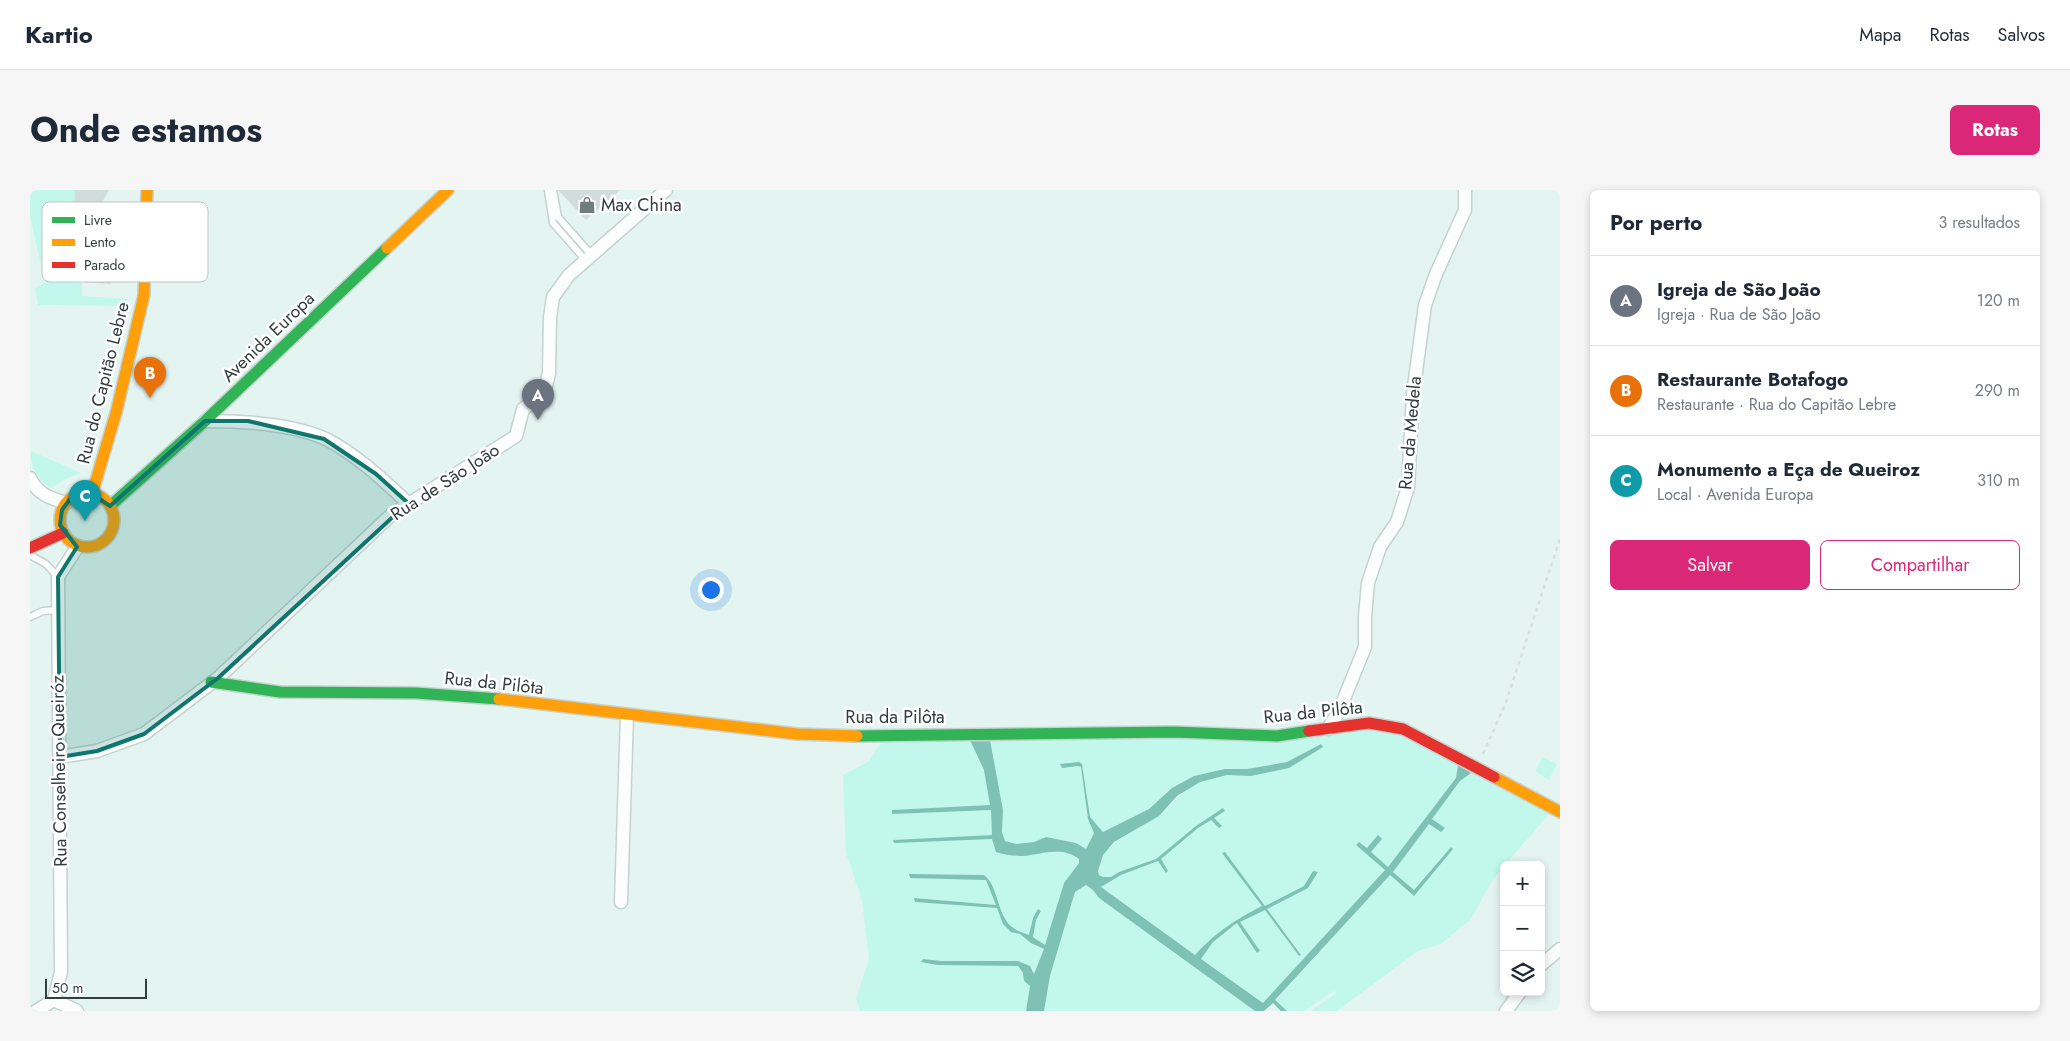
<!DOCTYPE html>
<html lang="pt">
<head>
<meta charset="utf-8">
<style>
	body { margin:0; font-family:Jost,sans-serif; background:#f6f6f7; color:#1f2937 }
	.controls { position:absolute; right:15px; bottom:15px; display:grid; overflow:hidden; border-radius:8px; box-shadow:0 2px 8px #0003 }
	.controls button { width:45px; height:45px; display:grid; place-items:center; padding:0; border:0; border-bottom:1px solid #e0e1e3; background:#fff; color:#1f2937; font:25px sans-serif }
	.scale { position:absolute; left:15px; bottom:12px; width:102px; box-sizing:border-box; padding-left:5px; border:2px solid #313e3b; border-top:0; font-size:14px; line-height:18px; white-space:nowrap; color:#313e3b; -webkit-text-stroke:4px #fff; paint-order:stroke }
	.you { position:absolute; left:680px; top:399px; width:18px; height:18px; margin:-12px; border:4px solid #fff; border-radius:50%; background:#1a73e8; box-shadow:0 0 0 8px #1a73e833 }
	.badge { display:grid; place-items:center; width:32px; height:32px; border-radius:50%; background:#db2777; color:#fff; font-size:16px; font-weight:700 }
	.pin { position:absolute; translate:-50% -41px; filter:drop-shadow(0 1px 2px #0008) }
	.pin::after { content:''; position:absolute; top:26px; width:18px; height:15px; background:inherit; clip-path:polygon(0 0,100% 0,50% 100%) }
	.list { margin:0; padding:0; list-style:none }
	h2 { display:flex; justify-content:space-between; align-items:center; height:65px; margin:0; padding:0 20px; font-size:21px }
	h2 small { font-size:16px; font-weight:400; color:#747a83 }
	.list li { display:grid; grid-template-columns:32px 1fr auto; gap:15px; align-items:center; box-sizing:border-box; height:90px; padding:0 20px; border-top:1px solid #e0e1e3 }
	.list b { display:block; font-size:19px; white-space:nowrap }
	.list p { margin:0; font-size:16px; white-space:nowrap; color:#747a83 }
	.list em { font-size:16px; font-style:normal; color:#747a83 }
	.actions { display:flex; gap:10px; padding:15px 20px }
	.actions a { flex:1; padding:11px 0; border:1px solid #db2777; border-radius:8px; text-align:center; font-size:18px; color:#db2777 }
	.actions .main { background:#db2777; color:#fff }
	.icon { flex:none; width:28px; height:28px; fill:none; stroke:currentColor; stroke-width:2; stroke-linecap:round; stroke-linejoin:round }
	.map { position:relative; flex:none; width:1530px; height:821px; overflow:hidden; border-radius:8px }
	header { display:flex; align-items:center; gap:30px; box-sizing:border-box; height:70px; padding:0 25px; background:#fff; border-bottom:1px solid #e0e1e3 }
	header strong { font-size:24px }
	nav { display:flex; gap:28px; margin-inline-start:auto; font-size:18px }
	.intro { display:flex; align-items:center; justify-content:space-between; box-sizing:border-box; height:120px; padding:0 30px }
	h1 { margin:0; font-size:35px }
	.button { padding:12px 22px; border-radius:8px; background:#db2777; color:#fff; font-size:18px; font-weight:700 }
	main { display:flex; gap:30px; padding:0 30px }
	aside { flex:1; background:#fff; border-radius:8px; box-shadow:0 2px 8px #0003 }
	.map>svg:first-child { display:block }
	.green { fill:#c2f7ec }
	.water { fill:#7ec1b5 }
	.building { fill:#d0dddb }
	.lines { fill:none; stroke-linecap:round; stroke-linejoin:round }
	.lane-casing { stroke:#c5d2cf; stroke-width:9 }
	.street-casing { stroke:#c5d2cf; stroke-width:15 }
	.fast-casing { stroke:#c5d2cf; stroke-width:14 }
	.slow-casing { stroke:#c5d2cf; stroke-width:14 }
	.jam-casing { stroke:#c5d2cf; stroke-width:14 }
	.path { stroke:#d9dedd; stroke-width:2.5; stroke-dasharray:4 4; stroke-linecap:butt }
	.lane { stroke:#fbfefd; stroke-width:6 }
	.street { stroke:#fbfefd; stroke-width:12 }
	.fast { stroke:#30b455; stroke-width:11 }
	.slow { stroke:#ff9f0a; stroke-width:11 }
	.jam { stroke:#e5322d; stroke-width:11 }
	.marked { fill:#0f766e; fill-opacity:0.2; stroke:#0f766e; stroke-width:4; stroke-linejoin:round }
	.labels { text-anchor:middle; stroke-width:5; stroke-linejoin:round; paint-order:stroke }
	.poi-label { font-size:18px; fill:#313e3b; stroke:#fff; text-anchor:start }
	.street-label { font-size:18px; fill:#313e3b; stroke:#fff }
	.key { fill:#fff; stroke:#c1c5c4; stroke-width:1 }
	.key-label { font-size:14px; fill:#313e3b }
</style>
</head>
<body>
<header>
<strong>Kartio</strong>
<nav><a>Mapa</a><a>Rotas</a><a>Salvos</a></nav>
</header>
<div class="intro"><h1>Onde estamos</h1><a class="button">Rotas</a></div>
<main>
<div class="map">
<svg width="1530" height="821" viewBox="0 0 1530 821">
	<rect width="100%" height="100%" fill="#e4f5f1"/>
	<!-- green -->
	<path class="green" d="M0,0H45L44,19L49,20L44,92L52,93V106L98,109L99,116L8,115L5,98L15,92L0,26Z
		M1,261L51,283L35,289L21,298C7,289 0,278 1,261Z
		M1340,541L1368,545L1428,575L1426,588L1358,677L1341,662L1352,649L1348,646L1337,658L1329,652L1327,655L1355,680L1233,814L1171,769L1183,752L1208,733L1227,762L1229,761L1210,732L1235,720L1269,766L1271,764L1237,719L1277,698L1283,681L1275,696L1235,716L1195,662L1193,663L1233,716C1205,730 1186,742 1165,765L1071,697L1091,685L1128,671L1136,683L1138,681L1130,670L1168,638L1181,630L1189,638L1191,637L1184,628L1166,636L1126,669L1089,682L1081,687H1073L1069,685C1061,658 1110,639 1126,627C1143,616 1150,600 1171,592C1198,581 1228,587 1256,578C1268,575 1281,562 1291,554L1257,572L1217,579H1195L1142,598L1119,619L1073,642L1060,627L1052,574L1032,578L1048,576L1051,577L1058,629L1064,643L1056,659L1045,653L1016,647L1004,652L985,654L975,651L972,642L973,620L960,550Z
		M939,548L954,580L960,615L862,620V624L961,620L962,645L864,650L962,649L963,656C979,658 994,660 1010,662C1024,663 1037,660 1049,668V673L1034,693L1015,755L1003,747L1006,730L1011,721L1003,728L1000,745C995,743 989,742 985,739C966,728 970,697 954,685L879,684L956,690L966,715L884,708L885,712L967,718L973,734L981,742L990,744L1001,753L1014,759L1004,785L1000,776L911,771L893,769L892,772L907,775L988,776L1000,796L996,821H830L826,809L839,768L832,711L816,663L813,585L838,572L853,550Z
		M1513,567L1527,574L1519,590L1505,581Z
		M1441,583L1519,624L1463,689L1441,729L1411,754L1388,761L1307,821H1281L1306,803L1304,801L1274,821H1257L1245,811L1360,685L1383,706L1420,657L1384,700L1363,682L1399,633L1411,642L1414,638L1402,629L1430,591Z
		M1056,695L1063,700L1069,708L1225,821H1014L1020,786L1045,702Z"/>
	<!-- water -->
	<path class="water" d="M939,548L960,550L973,620L972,642L975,651L986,654L1004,652L1016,647L1046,653L1056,659L1064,643L1058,629L1051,577L1048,576L1032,578L1030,574L1049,572L1052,574L1060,627L1073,642L1119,619L1142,598L1164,586L1195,579H1217L1257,572L1291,554L1293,557L1259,578L1221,586L1197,585L1170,592L1147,606L1129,626L1084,652L1073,665L1068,681L1069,685L1073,687H1081L1089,682L1126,669L1166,636L1193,618L1195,621L1184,628L1192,636L1189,638L1181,630L1168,638L1131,669L1138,681L1136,683L1128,671L1091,685L1071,697L1165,765C1186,742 1205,730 1232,716L1192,663L1195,662L1235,716L1274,696L1283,681L1288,682L1278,698L1237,719L1271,765L1269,766L1235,720L1210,732L1230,761L1227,763L1207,733L1183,752L1171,769L1233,813L1355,680L1326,655L1329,652L1337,658L1348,645L1352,649L1341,662L1358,677L1426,588L1428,575L1441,583L1430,591L1402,629L1415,638L1411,642L1399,634L1363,682L1384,700L1421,657L1423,659L1384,706L1360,685L1245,810L1257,821H1251L1243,813L1234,821H1225L1069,708L1063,700L1056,695L1045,702L1020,786L1014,821H996L1000,796L994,791L993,783L988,776L907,775L891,772L893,769L911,771H988L1000,776L1004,784L1014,759L1001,753L990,744L981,742L973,734L967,718L885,712L884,708L966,715L956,690L880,688L879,684L954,685C970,697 966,728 985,739C989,742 995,743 999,745L1003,728L1008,719L1011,721L1006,730L1003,747L1015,755L1034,693L1049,673V669C1032,656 1012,664 994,666C984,666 975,665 966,662L962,649L864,653L863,650L962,645L961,620L862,624V620L960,615L954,580Z"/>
	<!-- building -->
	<path class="building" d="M45,0H79L71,14L87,18L86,27L87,38L84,46L83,68L85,73L81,94L52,92L51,70L55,60V48L52,31L62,14H44Z
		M528,0H590L556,30Z"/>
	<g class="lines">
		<!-- lane casing -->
		<g class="lane-casing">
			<path id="lane" d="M518,0L523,33L552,66L551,73
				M523,0L528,27L558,61H564
				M0,365L16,374L28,387
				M0,427L13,421L28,420"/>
		</g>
		<!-- street casing -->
		<g class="street-casing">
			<path id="street" d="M175,231C212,231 262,233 296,249C327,265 353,290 378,313
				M0,288C7,304 20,308 36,313
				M1298,539L1309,521L1335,457V427L1338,393L1350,357L1367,332L1378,297L1383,204L1395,115L1406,84L1435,20V0
				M30,567L67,561L114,544L188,488L361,325L486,246L493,219L514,204L519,183L520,127L523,107L539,85L636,0
				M591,712L597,525
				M1511,775L1530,759
				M24,810L31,782L28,387L48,356
				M24,810L47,821
				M6,821L24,810
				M1476,821L1490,802"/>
		</g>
		<!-- fast casing -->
		<g class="fast-casing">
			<path id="fast" d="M80,316L175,231L357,58
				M181,492L250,502L386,503L469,509
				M827,546L1144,542L1247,546L1279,541"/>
		</g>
		<!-- slow casing -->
		<g class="slow-casing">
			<path id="slow" d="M357,58L418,0
				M30 330a27 27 0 1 1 54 0a27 27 0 1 1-54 0Z
				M62,304L86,223L114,105L117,0
				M469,509L767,544L827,546
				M1464,587L1530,622"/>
		</g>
		<!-- jam casing -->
		<g class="jam-casing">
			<path id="jam" d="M0,358L33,343
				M1279,541L1339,533L1373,539L1464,587"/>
		</g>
		<!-- path -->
		<path class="path" d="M1453,564L1476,512L1530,349"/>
		<!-- lane -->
		<use href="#lane" class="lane"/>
		<!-- street -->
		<use href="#street" class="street"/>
		<!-- fast -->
		<use href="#fast" class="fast"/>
		<!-- slow -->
		<use href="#slow" class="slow"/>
		<!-- jam -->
		<use href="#jam" class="jam"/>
	</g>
	<!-- marked area -->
	<path class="marked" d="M175,231H218L294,249L346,284L378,313L188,488L114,544L67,561L30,567L28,387L47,357L30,335L32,320L40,309L62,304L80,316Z"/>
	<!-- icons -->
	<defs>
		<g id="shop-bare" transform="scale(1.35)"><path d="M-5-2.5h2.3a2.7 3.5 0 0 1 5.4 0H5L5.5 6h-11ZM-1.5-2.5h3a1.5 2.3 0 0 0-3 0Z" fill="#707e7b" stroke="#fff" stroke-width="2.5" paint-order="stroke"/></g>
	</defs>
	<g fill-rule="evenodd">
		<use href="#shop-bare" x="557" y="15"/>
	</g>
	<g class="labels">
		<!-- poi labels -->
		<g class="poi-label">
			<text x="571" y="21">Max China</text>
		</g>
		<!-- street labels -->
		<g class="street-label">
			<text transform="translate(238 147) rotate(-44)" y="6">Avenida Europa</text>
			<text transform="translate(73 193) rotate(-76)" y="6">Rua do Capitão Lebre</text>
			<text transform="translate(1380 243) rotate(-85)" y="6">Rua da Medela</text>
			<text transform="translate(415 292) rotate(-33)" y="6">Rua de São João</text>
			<text transform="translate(464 493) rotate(6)" y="6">Rua da Pilôta</text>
			<text transform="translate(1283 522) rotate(-6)" y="6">Rua da Pilôta</text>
			<text x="865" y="533">Rua da Pilôta</text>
			<text transform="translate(29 581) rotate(-91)" y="6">Rua Conselheiro Queiróz</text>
		</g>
	</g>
	<!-- legend -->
	<rect x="12" y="12" width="166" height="80" rx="8" class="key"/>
	<rect x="22" y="27" width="23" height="6" fill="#30b455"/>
	<rect x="22" y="49" width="23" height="7" fill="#ff9f0a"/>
	<rect x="22" y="72" width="23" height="6" fill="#e5322d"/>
	<g class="key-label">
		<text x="54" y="35">Livre</text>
		<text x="54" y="57">Lento</text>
		<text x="54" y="80">Parado</text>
	</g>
</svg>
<div class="controls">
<button>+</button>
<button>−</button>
<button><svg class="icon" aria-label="layers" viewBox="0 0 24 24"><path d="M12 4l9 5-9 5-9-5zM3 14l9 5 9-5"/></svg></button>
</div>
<div class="scale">50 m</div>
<div class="you"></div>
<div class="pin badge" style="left:508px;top:230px;background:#6b7280">A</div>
<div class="pin badge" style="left:120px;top:208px;background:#e8710a">B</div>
<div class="pin badge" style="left:55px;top:331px;background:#0f9aa8">C</div>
</div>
<aside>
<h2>Por perto<small>3 resultados</small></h2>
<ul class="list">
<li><span class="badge" style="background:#6b7280">A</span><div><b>Igreja de São João</b><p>Igreja · Rua de São João</p></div><em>120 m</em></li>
<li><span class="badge" style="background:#e8710a">B</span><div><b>Restaurante Botafogo</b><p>Restaurante · Rua do Capitão Lebre</p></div><em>290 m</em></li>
<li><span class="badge" style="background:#0f9aa8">C</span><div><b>Monumento a Eça de Queiroz</b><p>Local · Avenida Europa</p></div><em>310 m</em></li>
</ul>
<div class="actions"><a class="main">Salvar</a><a>Compartilhar</a></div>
</aside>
</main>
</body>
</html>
